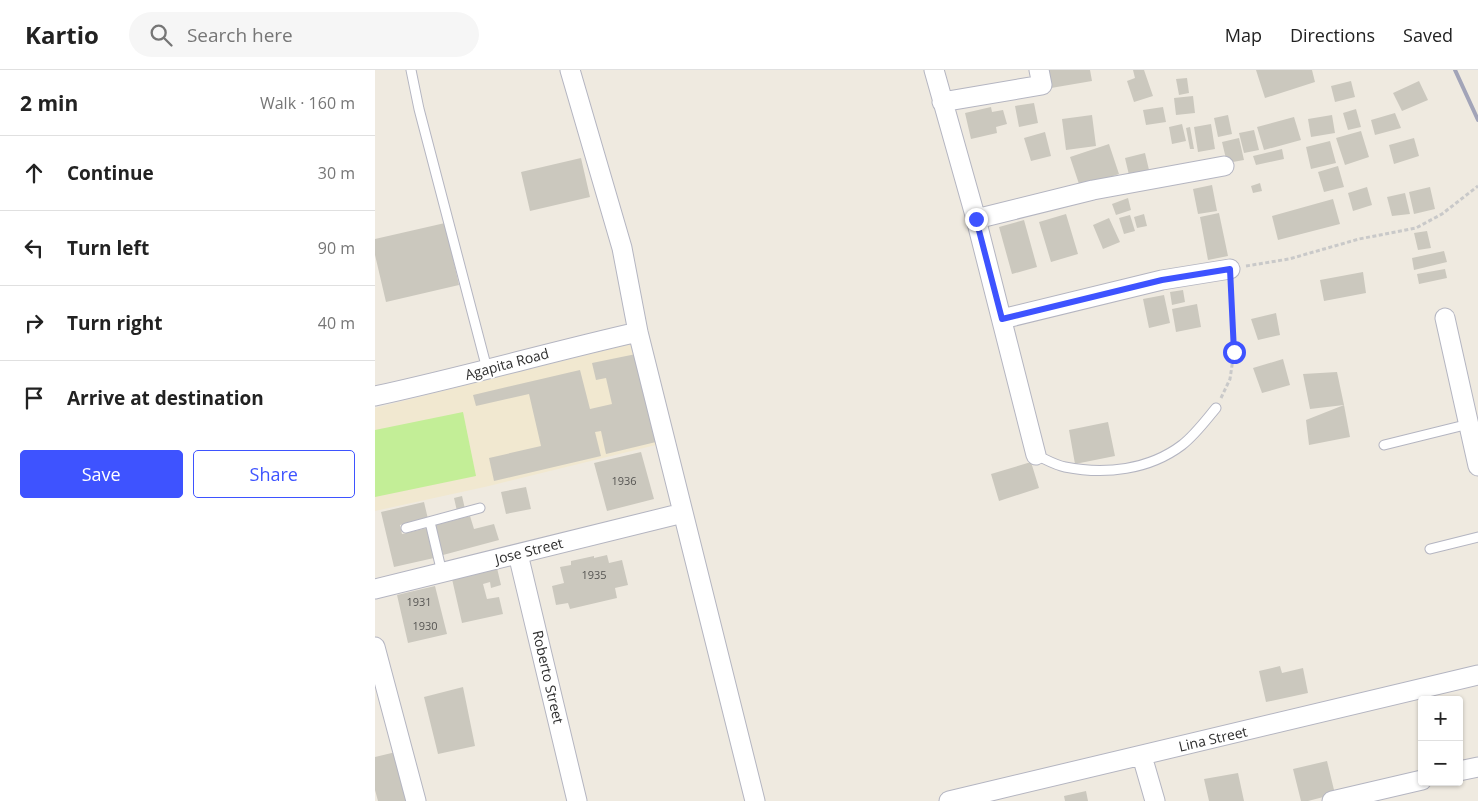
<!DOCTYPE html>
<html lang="en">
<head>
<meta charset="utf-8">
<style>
	body { margin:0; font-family:"Open Sans",sans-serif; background:#f6f6f6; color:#222 }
	.controls { position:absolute; right:15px; bottom:15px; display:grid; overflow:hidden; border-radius:5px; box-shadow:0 1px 4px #0004 }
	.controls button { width:45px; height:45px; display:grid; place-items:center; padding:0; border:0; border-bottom:1px solid #e0e0e0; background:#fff; color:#222; font:25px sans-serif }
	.stop { position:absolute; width:15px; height:15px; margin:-11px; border:4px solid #3e53ff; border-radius:50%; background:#fff }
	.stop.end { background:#3e53ff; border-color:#fff; box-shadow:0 1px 5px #0008 }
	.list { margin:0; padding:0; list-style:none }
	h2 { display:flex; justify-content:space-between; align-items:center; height:65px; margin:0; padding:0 20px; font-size:21px }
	h2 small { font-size:16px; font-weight:400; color:#767676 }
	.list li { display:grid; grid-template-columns:32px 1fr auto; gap:15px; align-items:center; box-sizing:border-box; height:75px; padding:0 20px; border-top:1px solid #e0e0e0 }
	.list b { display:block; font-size:19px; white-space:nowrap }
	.list em { font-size:16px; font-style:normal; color:#767676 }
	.actions { display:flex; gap:10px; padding:15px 20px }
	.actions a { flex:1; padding:11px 0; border:1px solid #3e53ff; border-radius:5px; text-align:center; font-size:18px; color:#3e53ff }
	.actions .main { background:#3e53ff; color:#fff }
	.icon { flex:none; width:28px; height:28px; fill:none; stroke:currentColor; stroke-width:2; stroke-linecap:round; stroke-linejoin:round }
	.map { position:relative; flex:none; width:1103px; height:731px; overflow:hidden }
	header { display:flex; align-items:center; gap:30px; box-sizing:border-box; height:70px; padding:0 25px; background:#fff; border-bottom:1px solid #e0e0e0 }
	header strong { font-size:24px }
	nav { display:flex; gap:28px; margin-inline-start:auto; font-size:18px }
	.search { width:350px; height:45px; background:#f6f6f6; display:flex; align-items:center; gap:12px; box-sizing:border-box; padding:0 18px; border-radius:28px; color:#767676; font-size:19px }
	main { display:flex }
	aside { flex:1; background:#fff }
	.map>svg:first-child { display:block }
	.education { fill:#f1e8d0 }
	.pitch { fill:#c3ee97 }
	.building { fill:#cbc8be }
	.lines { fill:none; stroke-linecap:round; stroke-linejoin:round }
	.service-casing { stroke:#b4b5c1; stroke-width:11 }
	.minor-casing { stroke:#b4b5c1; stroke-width:21 }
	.path { stroke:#c9c9c9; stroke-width:3; stroke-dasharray:4 2.5; stroke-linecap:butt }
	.service { stroke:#fff; stroke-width:9 }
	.minor { stroke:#fff; stroke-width:19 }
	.rail { stroke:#a2a4b8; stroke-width:4 }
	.route { stroke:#3e53ff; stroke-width:6 }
	.labels { text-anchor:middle; stroke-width:4; stroke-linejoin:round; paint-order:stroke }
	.number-label { font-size:11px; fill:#555452 }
	.street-label { font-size:14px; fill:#2e2e2e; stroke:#fff }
</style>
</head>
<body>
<header>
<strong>Kartio</strong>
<div class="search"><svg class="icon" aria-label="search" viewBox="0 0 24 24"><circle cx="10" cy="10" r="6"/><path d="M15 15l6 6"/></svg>Search here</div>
<nav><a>Map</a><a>Directions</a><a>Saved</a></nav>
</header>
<main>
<aside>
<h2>2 min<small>Walk · 160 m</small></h2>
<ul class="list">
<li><svg class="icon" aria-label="ahead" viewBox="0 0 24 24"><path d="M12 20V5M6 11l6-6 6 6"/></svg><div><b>Continue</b></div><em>30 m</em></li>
<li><svg class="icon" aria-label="left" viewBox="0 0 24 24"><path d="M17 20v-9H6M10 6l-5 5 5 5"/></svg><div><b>Turn left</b></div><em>90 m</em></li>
<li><svg class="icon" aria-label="right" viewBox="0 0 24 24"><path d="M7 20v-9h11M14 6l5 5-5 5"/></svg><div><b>Turn right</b></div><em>40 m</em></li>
<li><svg class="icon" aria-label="arrive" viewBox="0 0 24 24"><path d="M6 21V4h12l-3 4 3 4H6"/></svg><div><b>Arrive at destination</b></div></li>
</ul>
<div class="actions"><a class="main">Save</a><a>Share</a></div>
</aside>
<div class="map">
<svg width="1103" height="731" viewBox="0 0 1103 731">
	<rect width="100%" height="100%" fill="#efeae0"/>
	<!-- education -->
	<path class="education" d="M263,272L285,374L114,416L0,441V338Z"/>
	<!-- pitch -->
	<path class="pitch" d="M88,342L101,406L0,427V360Z"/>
	<!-- building -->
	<path class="building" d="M672,0H715L717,11L676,18Z
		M758,0H769L778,26L759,32L752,11L760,8Z
		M881,0H937L940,12L890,28Z
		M812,8L814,23L804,25L801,9Z
		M976,11L980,27L960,32L956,16Z
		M1044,11L1053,30L1027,41L1018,23Z
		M818,26L820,43L801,45L799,28Z
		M659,33L663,53L644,57L640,36Z
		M616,37L617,42L628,40L632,54L621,57L622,63L596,69L590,43Z
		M788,37L791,52L771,55L768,40Z
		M981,39L986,57L973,60L968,43Z
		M1020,43L1026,58L1000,65L996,50Z
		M717,45L721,76L691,80L687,49Z
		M853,45L857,64L843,67L839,48Z
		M957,45L960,63L936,67L933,49Z
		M919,47L926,70L889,80L882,57Z
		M807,54L811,71L797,74L794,57Z
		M836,54L840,79L823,82L819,57Z
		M815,57L819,79H815L811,58Z
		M879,60L884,80L869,83L864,63Z
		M986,61L994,87L970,95L961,68Z
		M670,62L676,86L656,91L649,68Z
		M864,68L869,90L852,93L847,72Z
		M1039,68L1044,86L1019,94L1014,75Z
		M955,71L961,93L936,99L931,77Z
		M734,74L744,104L705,117L695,87Z
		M907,79L909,89L881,95L878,86Z
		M770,83L774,100L754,105L750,88Z
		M206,88L215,127L155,141L146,102Z
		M963,96L969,117L949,122L943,102Z
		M885,113L887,121L878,123L876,116Z
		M837,115L842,141L823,144L818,119Z
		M992,117L997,135L978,141L973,123Z
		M1055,117L1060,139L1039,144L1034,122Z
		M1030,123L1035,144L1017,146L1012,127Z
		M753,128L756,140L741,145L737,134Z
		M958,129L965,154L903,170L897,146Z
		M844,143L853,186L833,190L825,147Z
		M691,144L703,184L676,192L664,152Z
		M769,144L772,156L762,158L759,147Z
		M755,145L760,161L749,164L744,148Z
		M734,148L745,172L728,179L718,155Z
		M649,150L662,197L637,204L624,157Z
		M70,153L84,215L11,232L0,185V169Z
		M1052,161L1056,178L1043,180L1039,163Z
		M1069,181L1072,192L1039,200L1037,188Z
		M1070,199L1072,208L1044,214L1042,204Z
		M988,202L991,223L949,231L945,210Z
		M808,220L810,232L797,235L795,222Z
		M789,225L795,253L774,258L768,229Z
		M822,234L826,257L801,262L797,239Z
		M901,243L905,265L883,270L876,249Z
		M261,284L281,372L231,384L226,361L220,362L226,386L119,411L114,388L166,376L154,324L101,336L98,325L205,300L215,339L237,334L231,308L221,310L217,293Z
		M908,289L915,315L887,323L878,298Z
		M962,302L969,335L975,367L934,375L931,350L969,335L935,339L928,304Z
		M733,352L740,386L700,394L694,360Z
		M266,382L279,429L232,441L219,393Z
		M656,392L664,418L624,431L616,404Z
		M151,417L156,439L131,444L126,422Z
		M87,426L90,439L82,441L79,428Z
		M49,432L53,449L25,455L27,464L52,458L59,488L19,497L6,442Z
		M95,446L99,459L119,454L124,470L68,485L60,455Z
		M232,485L234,493L247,490L253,515L240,518L242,528L195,539L193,533L181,535L177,516L189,513L185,497L196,495V491L219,486V488Z
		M122,498L126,515L116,518L115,512L108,514L112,529L124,527L128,544L87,553L77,509Z
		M60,516L72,564L33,573L22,525Z
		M905,596L907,603L928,598L933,623L891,632L884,601Z
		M88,617L100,676L63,684L49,627Z
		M25,681L37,731H3L0,720V687Z
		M952,691L960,724L933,731H926L918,699Z
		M863,703L869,731H834L829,709Z
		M711,721L713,731H690L689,726Z"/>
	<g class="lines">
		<!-- service casing -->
		<g class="service-casing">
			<path id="service" d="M36,0L44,39L112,299
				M1009,375L1094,354
				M661,385C670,389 680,395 690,397C730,405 774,400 807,375C820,365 831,350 841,338
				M55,452L67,503
				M31,458L105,438
				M1055,479L1103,467"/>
		</g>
		<!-- minor casing -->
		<g class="minor-casing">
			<path id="minor" d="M195,0L247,178L263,262L380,731
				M559,0L601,149L661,385
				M567,32L667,15L664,0
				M601,149L718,120L849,96
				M1070,248L1103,396
				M627,249L787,210L855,199
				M0,326C88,307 175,282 263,262
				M143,484L202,731
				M0,519L308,443
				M0,577L41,731
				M767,686L780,731
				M1084,701L1103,697
				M574,731L1103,605
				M957,731L1047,710"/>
		</g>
		<!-- path -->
		<path class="path" d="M871,196L914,189L984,169L1041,158L1067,144L1103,116
			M846,328L855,309L859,282L856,217"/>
		<!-- service -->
		<use href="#service" class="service"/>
		<!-- minor -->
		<use href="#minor" class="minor"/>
		<!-- rail -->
		<path class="rail" d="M1080,0L1103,50"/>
	</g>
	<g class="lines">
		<!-- route -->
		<path class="route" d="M601,149L627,249L787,210L855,199L859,282"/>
	</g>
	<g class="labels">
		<!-- number labels -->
		<g class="number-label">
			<text x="249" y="415">1936</text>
			<text x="219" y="509">1935</text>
			<text x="44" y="536">1931</text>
			<text x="50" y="560">1930</text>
		</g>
		<!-- street labels -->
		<g class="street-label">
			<text transform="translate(132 294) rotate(-15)" y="5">Agapita Road</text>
			<text transform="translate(154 481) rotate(-14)" y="5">Jose Street</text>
			<text transform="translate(173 607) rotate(77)" y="5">Roberto Street</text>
			<text transform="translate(838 669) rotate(-13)" y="5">Lina Street</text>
		</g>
	</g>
</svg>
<div class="controls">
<button>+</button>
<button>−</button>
</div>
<div class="stop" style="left:859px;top:282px"></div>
<div class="stop end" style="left:601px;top:149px"></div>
</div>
</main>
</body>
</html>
